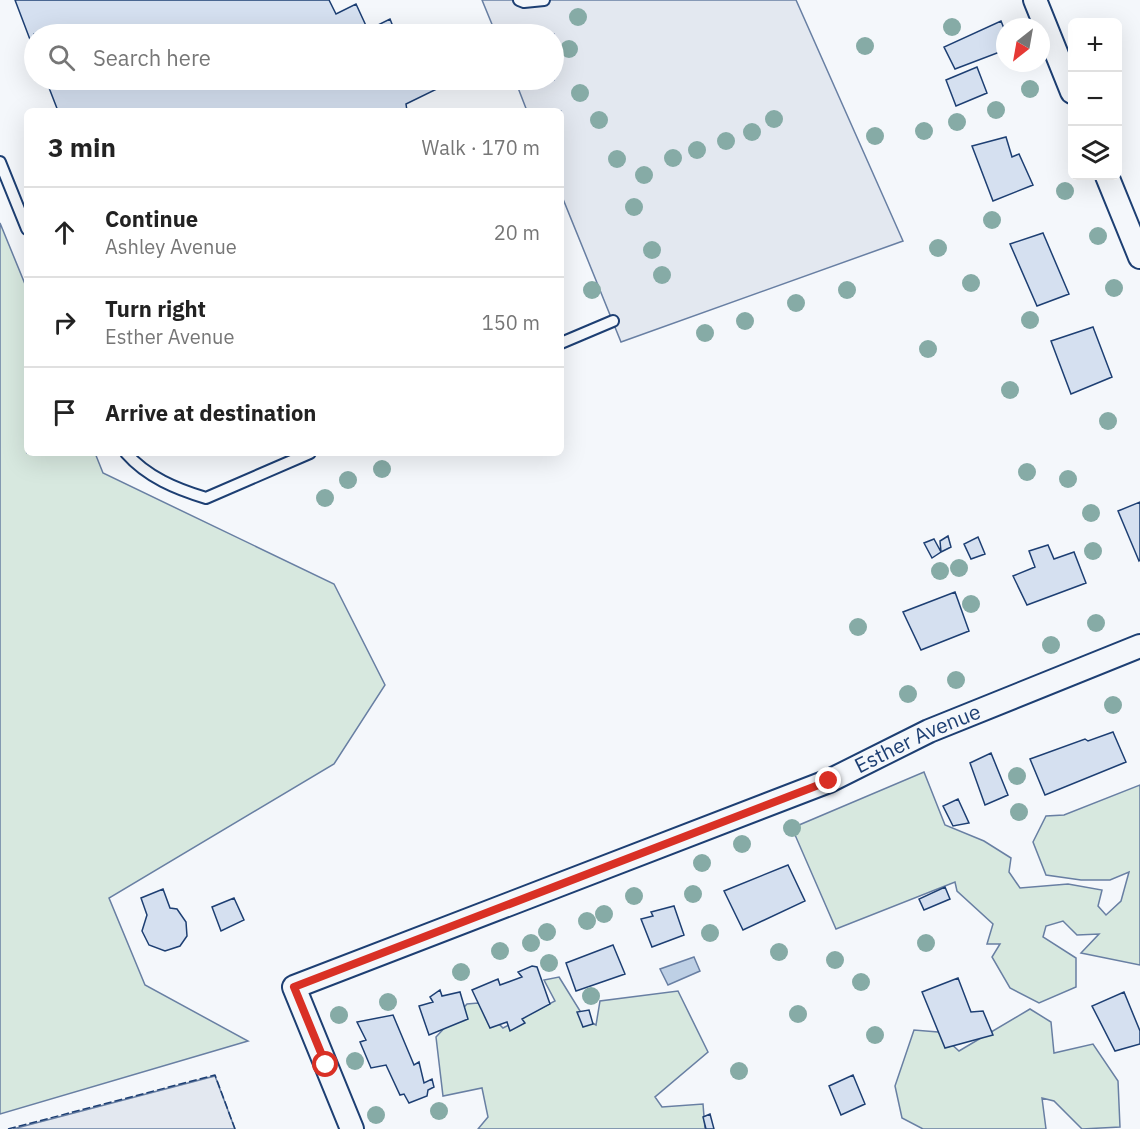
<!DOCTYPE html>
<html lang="en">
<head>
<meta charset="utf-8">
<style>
	body { margin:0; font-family:"IBM Plex Sans",sans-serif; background:#f6f6f6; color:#222 }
	.controls { position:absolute; right:18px; top:18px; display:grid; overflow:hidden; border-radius:9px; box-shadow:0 6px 24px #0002 }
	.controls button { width:54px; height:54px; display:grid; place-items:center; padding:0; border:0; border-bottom:2px solid #e0e0e0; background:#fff; color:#222; font:30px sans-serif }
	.compass { position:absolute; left:996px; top:18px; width:54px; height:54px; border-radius:50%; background:#fff; box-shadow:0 6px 24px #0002; rotate:211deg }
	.stop { position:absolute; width:18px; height:18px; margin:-14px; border:4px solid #d93025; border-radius:50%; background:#fff }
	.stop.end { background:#d93025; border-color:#fff; box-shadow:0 2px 6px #0008 }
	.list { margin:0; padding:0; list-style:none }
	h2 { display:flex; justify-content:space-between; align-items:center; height:78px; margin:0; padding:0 24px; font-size:26px }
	h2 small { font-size:20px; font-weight:400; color:#767676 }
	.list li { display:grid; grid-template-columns:39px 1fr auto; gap:18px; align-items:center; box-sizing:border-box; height:90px; padding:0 24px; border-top:2px solid #e0e0e0 }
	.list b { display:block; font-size:22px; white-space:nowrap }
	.list p { margin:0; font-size:20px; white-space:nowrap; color:#767676 }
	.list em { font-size:20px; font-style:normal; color:#767676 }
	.icon { flex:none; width:33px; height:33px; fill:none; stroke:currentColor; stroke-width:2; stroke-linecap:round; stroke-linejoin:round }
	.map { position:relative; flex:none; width:1140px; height:1129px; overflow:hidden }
	.search { position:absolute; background:#fff; box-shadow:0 6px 24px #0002; left:24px; top:24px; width:540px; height:66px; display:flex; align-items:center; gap:15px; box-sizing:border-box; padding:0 21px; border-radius:33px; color:#767676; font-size:22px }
	.panel { position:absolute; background:#fff; box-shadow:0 6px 24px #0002; left:24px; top:108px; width:540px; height:348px; border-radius:9px }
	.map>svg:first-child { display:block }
	.green { fill:#d7e8df; stroke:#687fa3; stroke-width:1.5 }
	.parking { fill:#e3e8f0; stroke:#687fa3; stroke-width:1.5 }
	.water { fill:#bed0e5; stroke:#687fa3; stroke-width:1.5 }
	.building { fill:#d5e0f0; stroke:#1d3f73; stroke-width:1.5 }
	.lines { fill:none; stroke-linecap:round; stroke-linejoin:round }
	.lane-casing { stroke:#1d3f73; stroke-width:14 }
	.street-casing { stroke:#1d3f73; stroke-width:26 }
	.lane { stroke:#f4f7fb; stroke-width:10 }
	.street { stroke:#f4f7fb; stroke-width:22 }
	.fence { stroke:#1d3f73; stroke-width:1.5; stroke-dasharray:8 3; stroke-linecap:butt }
	.tree { fill:#86aba6 }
	.route { stroke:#d93025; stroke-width:8 }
	.labels { text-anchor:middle; stroke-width:4.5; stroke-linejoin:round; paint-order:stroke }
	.street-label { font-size:21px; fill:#1d3f73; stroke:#f4f7fb }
</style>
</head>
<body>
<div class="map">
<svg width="1140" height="1129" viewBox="0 0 1140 1129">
	<rect width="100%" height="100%" fill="#f4f7fb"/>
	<!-- green -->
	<path class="green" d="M0,223L27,289V453H95L103,473L334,584L385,685L334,764L109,898L145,985L248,1041L0,1114Z
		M924,772L945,825L984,841L1011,858L1009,872L1020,888L1068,884L1102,890L1098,906L1106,915L1121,901L1129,872L1110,880H1081L1046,875L1033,842L1046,816L1064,815L1140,785V965L1081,953L1099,934L1077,935L1063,921L1046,926L1043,937L1076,958V987L1039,1003L1010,988L992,957L1000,944H987L993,924L957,891L955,882L836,929L792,828Z
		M559,977L585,1019L596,1025L600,1001L678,991L708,1052L655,1097L662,1107L703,1104L705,1129H478L488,1117L482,1088L443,1096L436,1037L467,1004L478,1003L503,1028L555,1001L544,980Z
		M1030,1009L1051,1022L1054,1053L1093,1044L1118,1081L1120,1127L1082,1129L1054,1101L1042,1098L1046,1129H923L902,1118L895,1086L914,1030L938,1032L959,1051Z"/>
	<!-- parking -->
	<path class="parking" d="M482,0H796L903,241L621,342L561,194V111H527L515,80H554V34H496Z
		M215,1076L235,1129H13Z"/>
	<!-- water -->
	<path class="water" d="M694,957L700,971L668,985L660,969Z"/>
	<!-- building -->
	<path class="building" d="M15,0H329L336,14L356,4L368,30L390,19L396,34H34V50Z
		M1001,21L1005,31V50L955,69L944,47Z
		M977,67L987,93L956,106L946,80Z
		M46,80H438L441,87L406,104L407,111H58Z
		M1006,137L1012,157L1019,154L1033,185L993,201L972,146Z
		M1043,233L1069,294L1037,306L1010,244Z
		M1093,327L1112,377L1071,394L1051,341Z
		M1140,502V560L1139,561L1118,511Z
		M948,536L951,547L941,552L940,541Z
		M978,537L985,554L971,559L964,544Z
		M934,539L941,552L932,558L924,543Z
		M1048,545L1054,559L1074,552L1086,583L1027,605L1013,576L1035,567L1029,551Z
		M955,592L969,631L921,650L903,612Z
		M1113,732L1126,762L1045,795L1030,759L1085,739L1088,741Z
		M991,753L1008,795L985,805L970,763Z
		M958,799L969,823L953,826L943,806Z
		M788,865L805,901L743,930L724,891Z
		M945,887L950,899L924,910L919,899Z
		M163,889L170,908L177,909L186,922L187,936L180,946L165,951L149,945L142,931L147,915L141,898Z
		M234,898L244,920L221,931L212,907Z
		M674,906L684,935L652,947L641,919L653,916L651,912Z
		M613,945L625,974L576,991L566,963Z
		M532,966L537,967L550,1004L522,1019L525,1023L510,1031L507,1022L490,1028L472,990L498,979L500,985L522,977L518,972Z
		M958,978L971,1012L983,1011L993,1035L945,1048L922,992Z
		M440,990L442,996L460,992L468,1019L429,1035L419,1006L433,1002L430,997Z
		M1124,992L1140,1031V1044L1115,1051L1092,1006Z
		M589,1010L593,1024L583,1027L577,1012Z
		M393,1015L414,1065L419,1062L424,1083L432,1079L434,1087L428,1090L427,1096L409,1103L404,1094L400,1095L386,1065L371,1068L360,1042L366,1040L357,1022Z
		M853,1075L865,1104L841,1115L829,1086Z
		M710,1114L714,1129H706L703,1117Z"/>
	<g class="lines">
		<!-- lane casing -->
		<g class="lane-casing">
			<path id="lane" d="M519,0L524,2L544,0
				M0,162L27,229
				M561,343L613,321
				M126,453C147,477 176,489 206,498L310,453"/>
		</g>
		<!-- street casing -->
		<g class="street-casing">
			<g id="street">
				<path d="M1035,0L1072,92"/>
				<path d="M1107,176L1140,257"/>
				<path id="s1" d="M352,1129L294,987L829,781L929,731L1140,646"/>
			</g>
		</g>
		<!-- lane -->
		<use href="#lane" class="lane"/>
		<!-- street -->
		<use href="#street" class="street"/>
		<!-- fence -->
		<path class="fence" d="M8,1129L215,1075L235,1129"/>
	</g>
	<!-- trees -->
	<g class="tree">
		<circle cx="578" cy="17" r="9"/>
		<circle cx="952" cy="27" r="9"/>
		<circle cx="865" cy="46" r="9"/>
		<circle cx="569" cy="49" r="9"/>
		<circle cx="1030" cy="89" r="9"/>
		<circle cx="580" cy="93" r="9"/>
		<circle cx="996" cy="110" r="9"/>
		<circle cx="774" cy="119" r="9"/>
		<circle cx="599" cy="120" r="9"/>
		<circle cx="957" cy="122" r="9"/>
		<circle cx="924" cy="131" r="9"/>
		<circle cx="752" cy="132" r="9"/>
		<circle cx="875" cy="136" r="9"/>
		<circle cx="726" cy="141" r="9"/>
		<circle cx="697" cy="150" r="9"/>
		<circle cx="673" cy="158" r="9"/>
		<circle cx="617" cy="159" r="9"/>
		<circle cx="644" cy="175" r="9"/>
		<circle cx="1065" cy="191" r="9"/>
		<circle cx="634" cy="207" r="9"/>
		<circle cx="992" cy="220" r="9"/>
		<circle cx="1098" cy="236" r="9"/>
		<circle cx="938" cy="248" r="9"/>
		<circle cx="652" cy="250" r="9"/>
		<circle cx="662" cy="275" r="9"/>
		<circle cx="971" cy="283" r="9"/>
		<circle cx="1114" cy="288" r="9"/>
		<circle cx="592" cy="290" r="9"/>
		<circle cx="847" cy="290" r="9"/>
		<circle cx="796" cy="303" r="9"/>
		<circle cx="1030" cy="320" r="9"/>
		<circle cx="745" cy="321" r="9"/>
		<circle cx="705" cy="333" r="9"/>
		<circle cx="928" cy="349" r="9"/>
		<circle cx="1010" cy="390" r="9"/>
		<circle cx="1108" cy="421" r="9"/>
		<circle cx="382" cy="469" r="9"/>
		<circle cx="1027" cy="472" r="9"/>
		<circle cx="1068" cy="479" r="9"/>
		<circle cx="348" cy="480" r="9"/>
		<circle cx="325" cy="498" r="9"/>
		<circle cx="1091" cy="513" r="9"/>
		<circle cx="1093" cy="551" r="9"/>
		<circle cx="959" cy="568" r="9"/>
		<circle cx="940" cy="571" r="9"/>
		<circle cx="971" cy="604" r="9"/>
		<circle cx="1096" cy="623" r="9"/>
		<circle cx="858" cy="627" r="9"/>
		<circle cx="1051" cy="645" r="9"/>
		<circle cx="956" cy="680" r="9"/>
		<circle cx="908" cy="694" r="9"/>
		<circle cx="1113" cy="705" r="9"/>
		<circle cx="1017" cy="776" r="9"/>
		<circle cx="1019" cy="812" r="9"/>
		<circle cx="792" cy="828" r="9"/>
		<circle cx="742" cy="844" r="9"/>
		<circle cx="702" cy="863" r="9"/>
		<circle cx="693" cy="894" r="9"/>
		<circle cx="634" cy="896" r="9"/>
		<circle cx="604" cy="914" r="9"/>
		<circle cx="587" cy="921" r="9"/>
		<circle cx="547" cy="932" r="9"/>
		<circle cx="710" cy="933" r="9"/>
		<circle cx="531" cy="943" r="9"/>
		<circle cx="926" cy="943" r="9"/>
		<circle cx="500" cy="951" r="9"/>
		<circle cx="779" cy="952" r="9"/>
		<circle cx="835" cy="960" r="9"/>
		<circle cx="549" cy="963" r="9"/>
		<circle cx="461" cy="972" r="9"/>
		<circle cx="861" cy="982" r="9"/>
		<circle cx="591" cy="996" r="9"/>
		<circle cx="388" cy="1002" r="9"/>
		<circle cx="798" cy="1014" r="9"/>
		<circle cx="339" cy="1015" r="9"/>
		<circle cx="875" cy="1035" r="9"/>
		<circle cx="355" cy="1061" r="9"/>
		<circle cx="739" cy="1071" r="9"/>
		<circle cx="439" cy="1111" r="9"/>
		<circle cx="376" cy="1115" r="9"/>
	</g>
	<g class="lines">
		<!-- route -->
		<path class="route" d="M326,1065L294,987L829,781"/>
	</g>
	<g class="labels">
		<!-- street labels -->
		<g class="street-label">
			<text dy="7" stroke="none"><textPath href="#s1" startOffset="825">Esther Avenue</textPath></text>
		</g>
	</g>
</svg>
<div class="controls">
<button>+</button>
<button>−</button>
<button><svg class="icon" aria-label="layers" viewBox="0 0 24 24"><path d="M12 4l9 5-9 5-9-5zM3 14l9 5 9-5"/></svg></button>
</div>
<svg class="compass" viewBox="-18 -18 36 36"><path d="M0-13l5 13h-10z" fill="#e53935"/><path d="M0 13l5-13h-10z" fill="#767676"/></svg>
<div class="stop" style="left:326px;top:1065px"></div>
<div class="stop end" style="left:829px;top:781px"></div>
<div class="search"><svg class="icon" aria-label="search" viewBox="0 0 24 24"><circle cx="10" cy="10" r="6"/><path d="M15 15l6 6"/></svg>Search here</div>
<section class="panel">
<h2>3 min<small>Walk · 170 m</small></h2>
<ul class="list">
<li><svg class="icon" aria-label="ahead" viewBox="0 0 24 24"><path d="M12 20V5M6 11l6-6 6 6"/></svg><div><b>Continue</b><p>Ashley Avenue</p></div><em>20 m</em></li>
<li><svg class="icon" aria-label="right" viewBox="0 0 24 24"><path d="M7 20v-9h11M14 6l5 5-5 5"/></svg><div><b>Turn right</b><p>Esther Avenue</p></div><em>150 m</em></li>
<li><svg class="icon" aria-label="arrive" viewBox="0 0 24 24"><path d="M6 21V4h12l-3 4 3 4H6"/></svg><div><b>Arrive at destination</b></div></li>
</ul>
</section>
</div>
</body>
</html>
